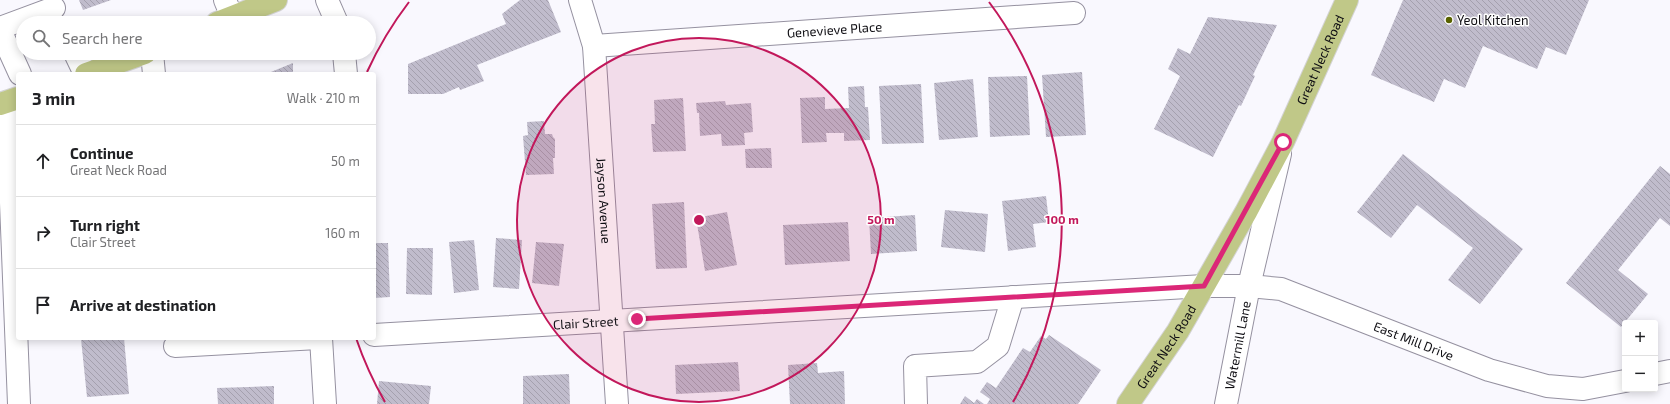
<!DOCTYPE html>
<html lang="en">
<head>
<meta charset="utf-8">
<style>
	body { margin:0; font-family:"Exo 2",sans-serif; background:#f6f6f6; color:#202124 }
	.controls { position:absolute; right:12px; bottom:12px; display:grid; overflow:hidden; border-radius:4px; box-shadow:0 2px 10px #0003 }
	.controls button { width:36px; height:36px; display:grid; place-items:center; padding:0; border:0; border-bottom:1px solid #e0e0e0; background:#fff; color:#202124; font:20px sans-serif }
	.stop { position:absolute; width:12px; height:12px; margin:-9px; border:3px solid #db2777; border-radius:50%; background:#fff }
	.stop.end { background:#db2777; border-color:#fff; box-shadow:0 1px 4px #0008 }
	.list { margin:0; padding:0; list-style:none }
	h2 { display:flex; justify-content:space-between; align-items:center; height:52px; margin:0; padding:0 16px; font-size:17px }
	h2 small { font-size:13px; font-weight:400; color:#757577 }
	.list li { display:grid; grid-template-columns:26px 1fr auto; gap:12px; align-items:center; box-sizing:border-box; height:72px; padding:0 16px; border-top:1px solid #e0e0e0 }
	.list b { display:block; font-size:15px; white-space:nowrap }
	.list p { margin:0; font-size:13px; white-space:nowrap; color:#757577 }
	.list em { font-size:13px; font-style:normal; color:#757577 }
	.icon { flex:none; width:22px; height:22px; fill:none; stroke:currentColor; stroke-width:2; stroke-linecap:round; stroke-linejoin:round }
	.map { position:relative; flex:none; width:1670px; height:404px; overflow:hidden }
	.search { position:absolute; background:#fff; box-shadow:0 2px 10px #0003; left:16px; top:16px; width:360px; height:44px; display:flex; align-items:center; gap:10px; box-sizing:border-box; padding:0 14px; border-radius:22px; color:#757577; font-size:15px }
	.panel { position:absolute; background:#fff; box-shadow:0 2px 10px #0003; left:16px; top:72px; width:360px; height:268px; border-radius:4px }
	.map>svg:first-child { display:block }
	.building { fill:url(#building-back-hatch) }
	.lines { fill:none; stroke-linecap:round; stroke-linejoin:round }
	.minor-casing { stroke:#9591a0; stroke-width:24 }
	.major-casing { stroke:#d4d4d5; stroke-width:24 }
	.minor { stroke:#fff; stroke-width:22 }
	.major { stroke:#c0c888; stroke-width:22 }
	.route { stroke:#db2777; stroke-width:5 }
	.ring { fill:none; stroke:#c2185b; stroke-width:2 }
	.poi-dot { fill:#596200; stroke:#fff; stroke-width:1.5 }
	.labels { text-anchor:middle; stroke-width:3; stroke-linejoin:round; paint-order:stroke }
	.poi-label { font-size:13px; fill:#0f0e13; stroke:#fff; text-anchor:start }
	.street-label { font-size:13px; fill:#0f0e13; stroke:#fff }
	.centre { fill:#c2185b; stroke:#fff; stroke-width:2 }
	.ring-label { font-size:12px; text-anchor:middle; font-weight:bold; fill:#c2185b; stroke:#fff; stroke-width:3; stroke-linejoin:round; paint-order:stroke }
</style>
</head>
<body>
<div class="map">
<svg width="1670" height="404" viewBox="0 0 1670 404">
	<defs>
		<pattern id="building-back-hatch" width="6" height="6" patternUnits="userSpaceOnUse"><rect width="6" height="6" fill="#c0bccc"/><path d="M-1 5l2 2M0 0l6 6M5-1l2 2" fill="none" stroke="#a4a0ae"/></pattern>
	</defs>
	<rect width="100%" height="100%" fill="#f9f8fe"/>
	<!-- building -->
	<path class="building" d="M79,0H111L83,10Z
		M520,0H548L561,32L477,65L484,81L460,90L459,87L443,94H408V64L506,24L502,14Z
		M1403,0H1589L1566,55L1546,47L1537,69L1483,46L1465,88L1444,79L1434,102L1371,75Z
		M1208,17L1277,25L1253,75L1255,76L1241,106L1239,105L1213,157L1154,129L1180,76L1168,69L1178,48L1190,54Z
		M293,63V74H266Z
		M1082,72L1086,135L1046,137L1042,75Z
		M1027,76L1030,135L990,137L988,77Z
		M973,79L978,137L939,140L934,83Z
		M921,84L924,143L882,144L879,86Z
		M864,86L865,107H868L870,140L844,141V133H826L827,142L802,143L800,98L825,97V109L849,108L848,87Z
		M683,98L686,151L653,152L651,124H655L654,100Z
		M725,101L726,105L751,103L753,132L744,133L745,145L722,146L721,134L700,136L699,113H697L696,103Z
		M544,121L545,134H552L553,137L555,139V158H553L554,174L526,175L523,136L528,135L527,122Z
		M771,148L772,168H746L745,149Z
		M1403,154L1523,249L1480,304L1448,280L1473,248L1417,205L1391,238L1357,212Z
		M1660,166L1670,174V226L1660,218L1618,270L1648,294L1621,327L1566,283Z
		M1046,196L1049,222L1033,224L1036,247L1008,251L1002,201Z
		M684,202L687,268L656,269L652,204Z
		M945,210L988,214L985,252L941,247Z
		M727,212L737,265L705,271L696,218Z
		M915,215L917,251L871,254L869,218Z
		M848,222L850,261L785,265L783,225Z
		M496,238L522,240L519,289L493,287Z
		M474,240L479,290L454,293L449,242Z
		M536,242L564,244L559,286L532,283Z
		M374,243H388L390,297L374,298Z
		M407,248H433L432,295L406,294Z
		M1049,335L1101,370L1078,404H987L990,399L980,392L987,382L996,388L1023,348L1030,352L1041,336L1046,339Z
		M92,338H124L129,394L87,397L81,339Z
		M738,362L740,391L676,394L675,365Z
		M817,363L818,373L844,371L845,404H790L788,365Z
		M569,374L570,404H523V376Z
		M379,381L431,386L429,404H377Z
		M274,386V404H218L217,388Z
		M965,396L974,403L977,399L984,404H960Z"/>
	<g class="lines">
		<!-- minor casing -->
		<g class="minor-casing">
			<g id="minor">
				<path d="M225,0L232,17"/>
				<path d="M327,0L337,23"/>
				<path id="s1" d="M580,0L594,46L617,404"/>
				<path d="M0,28L54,8"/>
				<path d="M0,30L20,74"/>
				<path id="s2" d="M594,46L1074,13"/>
				<path d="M75,53L85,74"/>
				<path d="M152,53L154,74"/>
				<path d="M344,53L346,74"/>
				<path d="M7,102L19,404"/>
				<path id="s3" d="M374,335L1204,286H1249L1281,289L1489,370L1547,386L1583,389L1625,381"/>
				<path d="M321,338L325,404"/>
				<path d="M175,346L318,338"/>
				<path d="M1655,374L1670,371"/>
				<path d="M916,404L915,366L977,362L998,346L1013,297"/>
				<path id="s4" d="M1226,404L1249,286L1280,154"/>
			</g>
		</g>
		<!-- major casing -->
		<g class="major-casing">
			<g id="major">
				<path d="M217,23L276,0"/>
				<path d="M86,74L145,53"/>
				<path d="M0,104L18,98"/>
				<path id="s5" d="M1128,404L1178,331L1246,212L1283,142L1347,0"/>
			</g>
		</g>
		<!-- minor -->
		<use href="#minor" class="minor"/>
		<!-- major -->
		<use href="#major" class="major"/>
	</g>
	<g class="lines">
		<!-- route -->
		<path class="route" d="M637,319L1204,286L1283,142"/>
	</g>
	<!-- distance rings -->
	<circle cx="699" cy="220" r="182" fill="#c2185b" fill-opacity=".12"/>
	<g class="ring">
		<circle cx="699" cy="220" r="182"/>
		<path d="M385 402A363 363 0 0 1 356 338M367 72A363 363 0 0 1 409 2M989 2A363 363 0 0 1 1013 402"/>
	</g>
	<!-- markers -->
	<circle class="poi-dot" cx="1449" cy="20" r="4"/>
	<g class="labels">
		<!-- poi labels -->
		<g class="poi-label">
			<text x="1457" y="25">Yeol Kitchen</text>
		</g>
		<!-- street labels -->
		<g class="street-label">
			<text dy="5" stroke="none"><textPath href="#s2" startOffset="241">Genevieve Place</textPath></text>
			<text dy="5" stroke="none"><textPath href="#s5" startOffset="395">Great Neck Road</textPath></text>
			<text dy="5" stroke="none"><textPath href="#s1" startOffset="203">Jayson Avenue</textPath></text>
			<text dy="5" stroke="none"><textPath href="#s3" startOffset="212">Clair Street</textPath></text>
			<text dy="5" stroke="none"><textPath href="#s3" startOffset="1051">East Mill Drive</textPath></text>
			<text dy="5" stroke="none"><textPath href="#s4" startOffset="60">Watermill Lane</textPath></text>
			<text dy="5" stroke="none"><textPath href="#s5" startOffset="69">Great Neck Road</textPath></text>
		</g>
	</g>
	<circle cx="699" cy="220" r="6" class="centre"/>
	<g class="ring-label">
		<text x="881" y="224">50 m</text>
		<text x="1062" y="224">100 m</text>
	</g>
</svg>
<div class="controls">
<button>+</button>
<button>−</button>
</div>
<div class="stop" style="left:1283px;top:142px"></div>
<div class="stop end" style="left:637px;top:319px"></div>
<div class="search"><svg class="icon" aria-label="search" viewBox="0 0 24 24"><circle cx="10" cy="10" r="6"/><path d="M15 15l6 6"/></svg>Search here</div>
<section class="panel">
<h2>3 min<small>Walk · 210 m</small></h2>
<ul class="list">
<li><svg class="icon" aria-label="ahead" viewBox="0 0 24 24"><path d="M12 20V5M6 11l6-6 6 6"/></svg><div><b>Continue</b><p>Great Neck Road</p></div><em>50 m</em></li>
<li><svg class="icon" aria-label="right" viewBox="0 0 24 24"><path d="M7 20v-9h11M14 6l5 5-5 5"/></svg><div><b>Turn right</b><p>Clair Street</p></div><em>160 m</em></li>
<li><svg class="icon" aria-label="arrive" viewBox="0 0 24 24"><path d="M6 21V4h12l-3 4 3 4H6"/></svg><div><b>Arrive at destination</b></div></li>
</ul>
</section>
</div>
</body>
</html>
